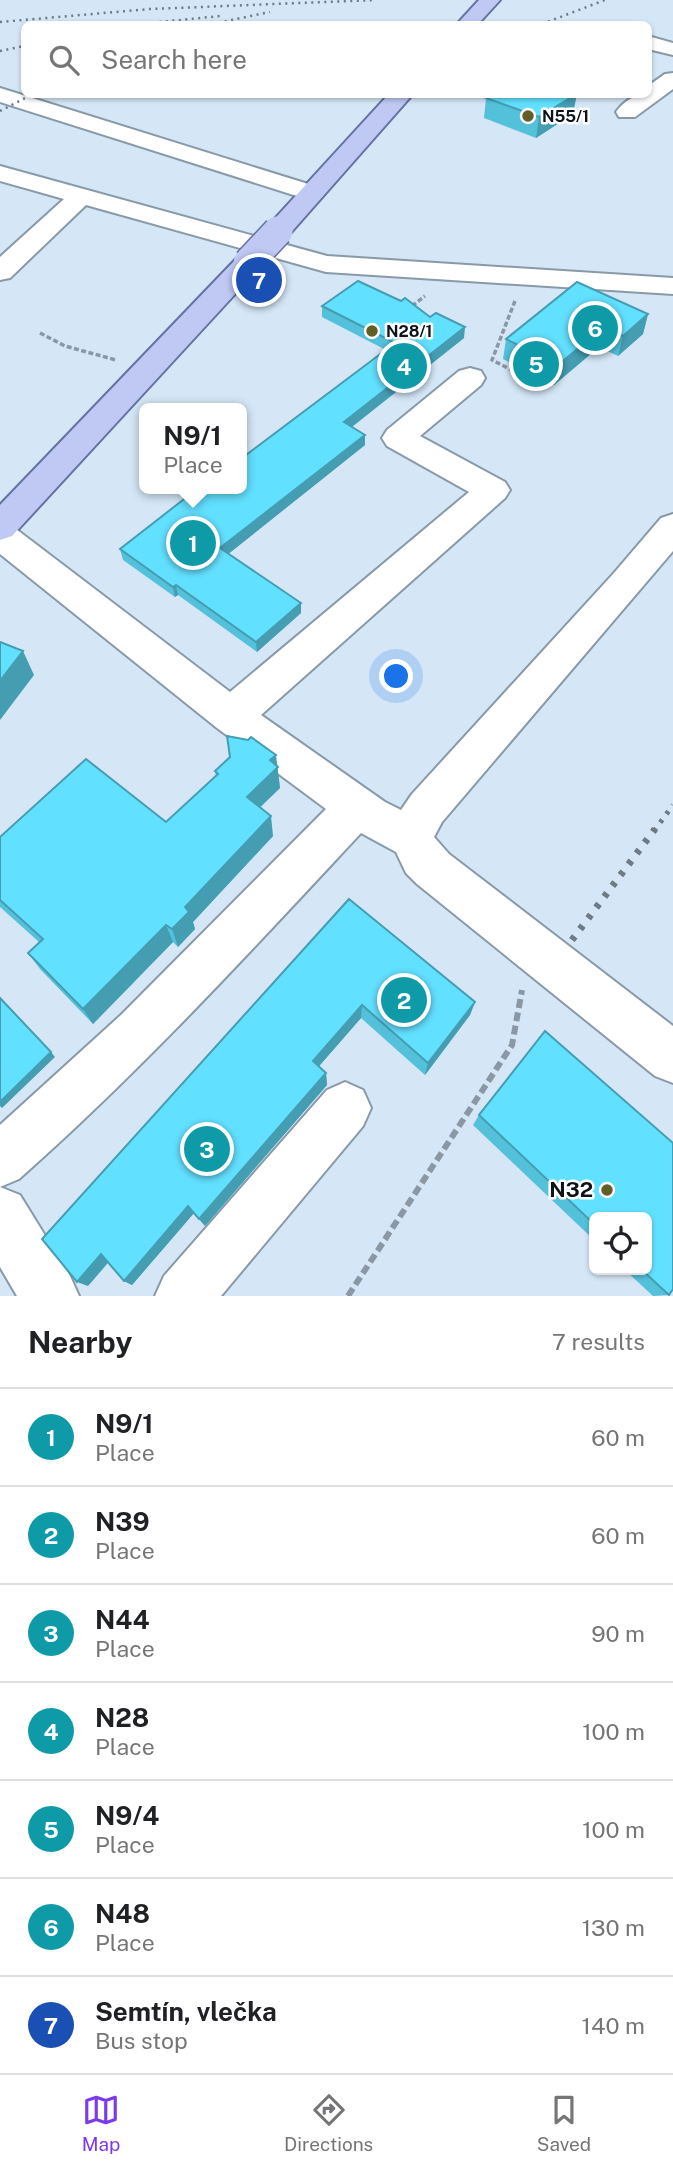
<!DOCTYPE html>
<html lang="en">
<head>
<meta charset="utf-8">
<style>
	body { margin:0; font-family:"Public Sans",sans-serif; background:#f6f6f6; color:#202124 }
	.controls { position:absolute; right:21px; bottom:21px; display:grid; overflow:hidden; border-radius:10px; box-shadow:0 2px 5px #0004 }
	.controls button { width:63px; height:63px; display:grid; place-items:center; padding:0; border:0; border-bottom:2px solid #e0e0e0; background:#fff; color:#202124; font:35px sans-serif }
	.you { position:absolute; left:397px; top:677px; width:24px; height:24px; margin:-18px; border:5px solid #fff; border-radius:50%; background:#1a73e8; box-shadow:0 0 0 10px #1a73e833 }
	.badge { display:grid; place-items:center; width:46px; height:46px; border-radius:50%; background:#7c3aed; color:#fff; font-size:23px; font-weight:700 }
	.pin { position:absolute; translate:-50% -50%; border:4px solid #fff; box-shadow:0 2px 7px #0006 }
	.popup { position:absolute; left:139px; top:403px; width:108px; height:91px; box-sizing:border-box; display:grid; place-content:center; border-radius:10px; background:#fff; filter:drop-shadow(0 2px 5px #0005); font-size:23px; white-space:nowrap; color:#757577 }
	.popup b { font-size:26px; color:#202124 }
	.popup::after { content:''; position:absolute; left:50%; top:100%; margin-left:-14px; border:14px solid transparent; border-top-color:#fff }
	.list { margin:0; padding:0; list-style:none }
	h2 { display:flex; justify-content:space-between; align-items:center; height:91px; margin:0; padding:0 28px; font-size:30px }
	h2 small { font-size:23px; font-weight:400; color:#757577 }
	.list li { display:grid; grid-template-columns:46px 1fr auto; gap:21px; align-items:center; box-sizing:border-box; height:98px; padding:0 28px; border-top:2px solid #e0e0e0 }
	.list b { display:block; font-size:26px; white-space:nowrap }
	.list p { margin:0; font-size:23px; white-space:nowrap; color:#757577 }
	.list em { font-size:23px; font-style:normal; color:#757577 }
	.icon { flex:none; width:38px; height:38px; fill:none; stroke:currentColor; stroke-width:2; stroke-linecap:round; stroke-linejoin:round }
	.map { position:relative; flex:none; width:673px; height:1296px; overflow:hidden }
	.search { position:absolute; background:#fff; box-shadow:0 2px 5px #0004; left:21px; right:21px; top:21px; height:77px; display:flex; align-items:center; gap:18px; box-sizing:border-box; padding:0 24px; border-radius:10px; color:#757577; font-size:26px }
	.sheet { height:777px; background:#fff }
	nav { display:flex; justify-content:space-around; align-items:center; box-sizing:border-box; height:98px; border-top:2px solid #e0e0e0; background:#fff; font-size:19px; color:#757577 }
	nav a { display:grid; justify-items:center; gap:4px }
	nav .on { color:#7c3aed }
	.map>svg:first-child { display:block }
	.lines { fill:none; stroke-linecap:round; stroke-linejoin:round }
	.minor-casing { stroke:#8899a7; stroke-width:4 }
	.major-casing { stroke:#6572a2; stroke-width:4 }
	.path-far1 { stroke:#8b98a4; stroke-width:3.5; stroke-dasharray:5 2.5; stroke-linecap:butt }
	.path { stroke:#8b98a4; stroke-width:6; stroke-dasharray:9 4.5; stroke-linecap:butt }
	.minor { fill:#fff; fill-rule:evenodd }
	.major { fill:#bfc9f4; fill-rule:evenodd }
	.rail-far2 { stroke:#6e7a84; stroke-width:2.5; stroke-dasharray:2 4.5; stroke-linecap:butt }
	.rail-far1 { stroke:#6e7a84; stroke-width:5; stroke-dasharray:3.5 7; stroke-linecap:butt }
	.rail { stroke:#6e7a84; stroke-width:7; stroke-dasharray:4.5 9; stroke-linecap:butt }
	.major-bridge-casing { stroke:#6572a2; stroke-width:32; stroke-linecap:butt }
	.major-bridge { stroke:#bfc9f4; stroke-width:29 }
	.wall { fill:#54c1db }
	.shaded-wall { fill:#459db2 }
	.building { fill:#62e0ff; stroke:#459db2; stroke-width:2 }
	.poi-dot { fill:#635d29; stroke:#fff; stroke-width:2.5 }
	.labels { text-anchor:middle; stroke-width:5; stroke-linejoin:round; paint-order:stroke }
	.far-poi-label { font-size:16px; font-weight:bold; fill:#0d1318; stroke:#fff; text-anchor:start }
	.near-poi-label { font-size:21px; font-weight:bold; fill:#0d1318; stroke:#fff; text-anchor:end }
</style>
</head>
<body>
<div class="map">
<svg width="673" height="1296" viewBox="0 0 673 1296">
	<rect width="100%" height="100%" fill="#d5e7f7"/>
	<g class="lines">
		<!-- minor casing -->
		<g class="minor-casing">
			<path id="minor" d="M648,36L673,43V55L648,49Z
				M673,73V89L635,117H619L616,112C624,101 635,94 648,94V86L665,74Z
				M0,88L321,188L325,193L321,198L312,201L303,198L0,102Z
				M0,166L327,256L673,278V294L326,272L86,205L10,278L0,280V257L64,199L0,181Z
				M470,368L481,371L485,378L481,385L420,436L505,482L510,490L505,498L261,715L385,802L401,810L412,794L614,573L661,518L673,514V551L442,822L434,837L449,854L673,1026V1083L655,1076L417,884L406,873L396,852L361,833C250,952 141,1071 19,1179L0,1187V1125L121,1015L326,809L217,728L0,554V522L12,526L230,692L469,492L387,446L382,438L387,430L459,371Z
				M345,1082L363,1090L371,1108L363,1126L221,1296H155L164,1276L327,1090Z
				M0,1187L20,1195L70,1276L79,1296H17L0,1267Z"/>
		</g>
		<!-- major casing -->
		<g class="major-casing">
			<path id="major" d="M479,0H500L478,24H457Z
				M389,94H413L287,237L278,239L269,237L265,231L269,225Z
				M248,255L258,257L262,263L258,269L12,536L0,540V505L238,257Z"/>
		</g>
		<!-- path-far1 -->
		<path class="path-far1" d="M515,301L492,360L539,384
			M412,306L425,296
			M40,333L65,346L116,360"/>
		<!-- path -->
		<path class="path" d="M348,1296L512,1045L522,990"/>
		<!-- minor -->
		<use href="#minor" class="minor"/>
		<!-- major -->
		<use href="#major" class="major"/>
		<!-- rail-far2 -->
		<path class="rail-far2" d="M0,22L150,9L375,0
			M140,24L220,16
			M212,24L270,12
			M542,24L605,0
			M0,51L24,46
			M0,111L33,94"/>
		<!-- rail-far1 -->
		<path class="rail-far1" d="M654,831L673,805"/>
		<!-- rail -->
		<path class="rail" d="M572,940L655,829"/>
		<!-- major-bridge casing -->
		<g class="major-bridge-casing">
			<path id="major-bridge" d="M248,263L278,231"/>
		</g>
		<!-- major-bridge -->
		<use href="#major-bridge" class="major-bridge"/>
	</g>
	<!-- wall -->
	<path class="wall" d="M486,98L573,114L536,138L484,118Z
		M322,306L430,317L464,338L352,427L365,445L228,554L301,613L257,652L178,595L175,597L123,560L120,549L242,489L386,350L322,317Z
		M648,314L643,334L618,356L599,347L554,385L503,359L506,339Z
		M277,766L280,788L260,807L273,836L193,922L195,929L178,947L173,942L93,1024L40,969L28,953L39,942L0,907V837L166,822L216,776L215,771Z
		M349,899L475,1002L470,1015L425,1075L361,1018L319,1066L326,1073L327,1085L205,1226L194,1213L132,1285L124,1281L108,1263L88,1286Z
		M545,1031L673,1143V1289L669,1295L653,1296L625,1270H647V1217H594V1240L473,1125L479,1115Z"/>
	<!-- shaded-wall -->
	<path class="shaded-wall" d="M577,94L573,114L536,138L539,117Z
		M648,314L643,334L618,356L623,336Z
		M465,327L464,338L344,433V422Z
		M604,327L599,347L554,385L558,365Z
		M365,435V445L222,559L220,548Z
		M176,585L178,595L175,597L173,587Z
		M301,603V613L257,652L256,642Z
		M23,651L34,675L0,720V681Z
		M276,755L280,788L250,817L247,797L270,760Z
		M271,816L273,836L193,922L195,929L178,947L172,929L185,907Z
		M166,925L173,942L93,1024L83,1009Z
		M475,1002L470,1015L425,1075L428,1063Z
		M362,1005L361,1018L314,1072L313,1061Z
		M51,1052L55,1057L2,1108L0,1106V1102Z
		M326,1073L327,1085L205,1226L199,1219Z
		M188,1206L194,1213L132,1285L124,1281Z
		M101,1254L110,1260L88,1286L77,1282Z"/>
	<!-- building -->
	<path class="building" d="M491,94H576L539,117L486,98Z
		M358,281L401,301L405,298L430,317L436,313L465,327L344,422L365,435L220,548L301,603L256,642L176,585L173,587L120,549L197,489H242V458L395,343L322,306Z
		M577,282L648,314L623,336L604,327L558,365L506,339Z
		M0,642L23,651L0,681Z
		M227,736L248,740L251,737L276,755L270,760L278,767L247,797L271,816L185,907L189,912L172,929L166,925L83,1009L28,953L43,939L0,900V837L86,759L166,822L218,774L215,771L230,757Z
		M349,899L475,1002L428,1063L362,1005L313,1061L326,1073L199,1219L188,1206L124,1281L101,1254L77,1282L42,1239Z
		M0,998L51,1052L0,1102Z
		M545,1031L673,1143V1289L669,1295L642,1270H647V1217H594V1224L479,1115Z"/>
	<!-- markers -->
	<g class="poi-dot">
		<circle cx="528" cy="116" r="7"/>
		<circle cx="372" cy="331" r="7"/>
		<circle cx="607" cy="1190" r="7"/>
	</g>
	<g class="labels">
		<!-- far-poi labels -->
		<g class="far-poi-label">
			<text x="542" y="122">N55/1</text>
			<text x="386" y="337">N28/1</text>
		</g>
		<!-- near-poi labels -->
		<g class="near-poi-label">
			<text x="593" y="1197">N32</text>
		</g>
	</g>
</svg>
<div class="controls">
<button><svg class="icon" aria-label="locate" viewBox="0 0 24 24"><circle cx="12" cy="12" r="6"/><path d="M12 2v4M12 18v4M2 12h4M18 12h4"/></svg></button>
</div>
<div class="you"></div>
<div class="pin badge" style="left:193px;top:543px;background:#0f9aa8">1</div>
<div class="popup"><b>N9/1</b>Place</div>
<div class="pin badge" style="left:404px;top:1000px;background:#0f9aa8">2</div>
<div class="pin badge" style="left:207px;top:1149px;background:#0f9aa8">3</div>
<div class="pin badge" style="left:404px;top:366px;background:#0f9aa8">4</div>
<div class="pin badge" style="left:536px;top:364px;background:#0f9aa8">5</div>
<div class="pin badge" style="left:595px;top:328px;background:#0f9aa8">6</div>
<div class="pin badge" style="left:259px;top:280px;background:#1a4fb4">7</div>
<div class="search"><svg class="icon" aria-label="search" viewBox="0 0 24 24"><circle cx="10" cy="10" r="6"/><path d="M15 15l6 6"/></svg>Search here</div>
</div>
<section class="sheet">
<h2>Nearby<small>7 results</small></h2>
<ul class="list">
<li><span class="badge" style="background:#0f9aa8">1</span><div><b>N9/1</b><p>Place</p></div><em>60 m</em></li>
<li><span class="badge" style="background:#0f9aa8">2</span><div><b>N39</b><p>Place</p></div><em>60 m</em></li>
<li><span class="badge" style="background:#0f9aa8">3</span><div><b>N44</b><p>Place</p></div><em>90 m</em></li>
<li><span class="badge" style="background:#0f9aa8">4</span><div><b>N28</b><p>Place</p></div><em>100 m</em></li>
<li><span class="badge" style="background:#0f9aa8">5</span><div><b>N9/4</b><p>Place</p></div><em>100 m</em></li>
<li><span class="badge" style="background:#0f9aa8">6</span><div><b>N48</b><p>Place</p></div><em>130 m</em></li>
<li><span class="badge" style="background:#1a4fb4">7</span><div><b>Semtín, vlečka</b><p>Bus stop</p></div><em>140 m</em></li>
</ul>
</section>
<nav>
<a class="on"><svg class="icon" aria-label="map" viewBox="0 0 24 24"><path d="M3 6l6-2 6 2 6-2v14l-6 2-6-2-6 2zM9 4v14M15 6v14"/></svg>Map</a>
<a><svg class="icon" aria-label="directions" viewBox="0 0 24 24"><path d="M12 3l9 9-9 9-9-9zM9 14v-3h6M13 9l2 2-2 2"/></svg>Directions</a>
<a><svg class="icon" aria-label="saved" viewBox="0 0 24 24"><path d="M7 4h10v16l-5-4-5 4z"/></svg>Saved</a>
</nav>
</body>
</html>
